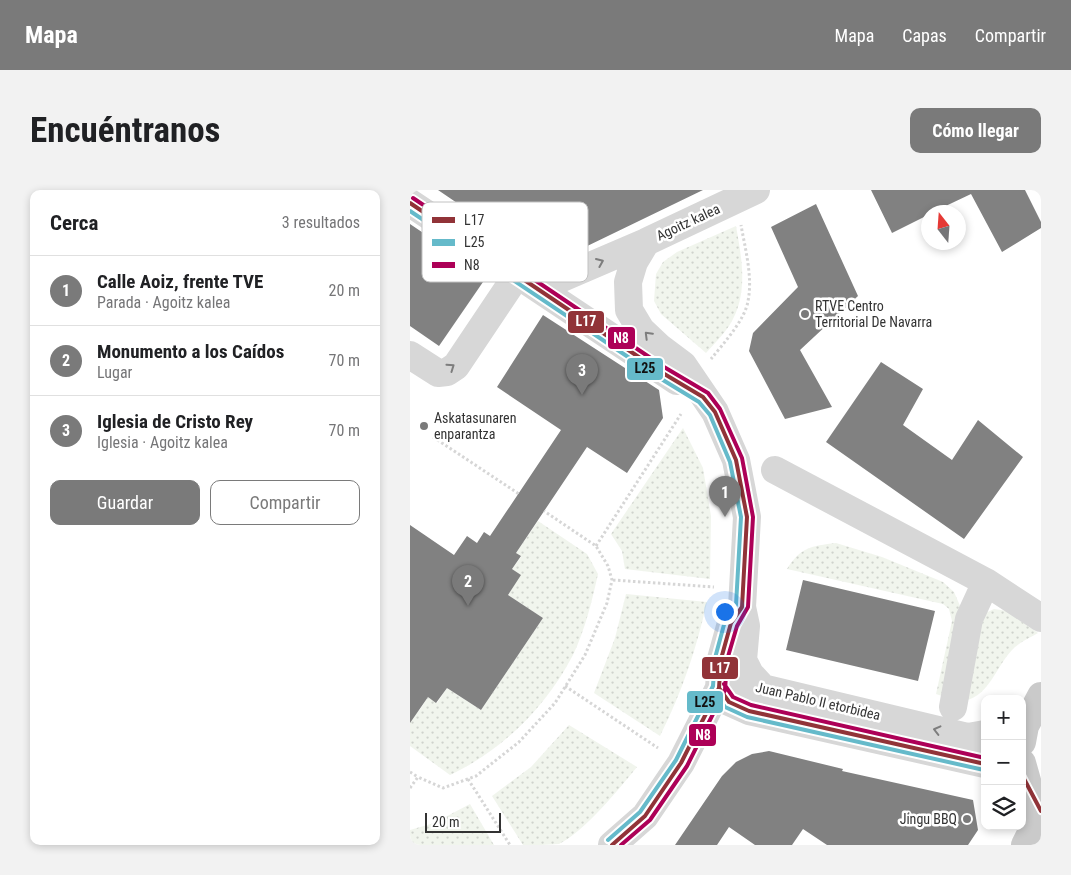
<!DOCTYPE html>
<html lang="es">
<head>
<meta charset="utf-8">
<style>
	body { margin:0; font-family:"Roboto Condensed",sans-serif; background:#f2f2f2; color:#202124 }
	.controls { position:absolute; right:15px; bottom:15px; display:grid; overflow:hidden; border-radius:10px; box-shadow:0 2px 8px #0003 }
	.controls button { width:45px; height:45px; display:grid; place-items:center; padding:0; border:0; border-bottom:1px solid #e0e0e0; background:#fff; color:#202124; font:25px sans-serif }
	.compass { position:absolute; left:511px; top:15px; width:45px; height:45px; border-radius:50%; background:#fff; box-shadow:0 2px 8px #0003; rotate:343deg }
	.scale { position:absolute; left:15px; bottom:12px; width:76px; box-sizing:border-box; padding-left:5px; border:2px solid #333; border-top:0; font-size:14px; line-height:18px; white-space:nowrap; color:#333; -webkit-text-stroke:4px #fff; paint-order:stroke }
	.you { position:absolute; left:314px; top:421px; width:18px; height:18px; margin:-12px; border:4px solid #fff; border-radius:50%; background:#1a73e8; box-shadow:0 0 0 8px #1a73e833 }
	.badge { display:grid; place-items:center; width:32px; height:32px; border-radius:50%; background:#7a7a7a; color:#fff; font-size:16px; font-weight:700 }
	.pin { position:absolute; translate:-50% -41px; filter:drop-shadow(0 1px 2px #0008) }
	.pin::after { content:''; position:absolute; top:26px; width:18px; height:15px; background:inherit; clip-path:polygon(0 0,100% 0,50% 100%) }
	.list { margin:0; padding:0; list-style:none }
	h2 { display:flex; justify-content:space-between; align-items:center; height:65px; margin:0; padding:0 20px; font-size:21px }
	h2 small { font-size:16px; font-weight:400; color:#757577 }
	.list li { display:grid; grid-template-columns:32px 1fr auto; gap:15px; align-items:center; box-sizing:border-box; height:70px; padding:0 20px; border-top:1px solid #e0e0e0 }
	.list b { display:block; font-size:19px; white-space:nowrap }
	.list p { margin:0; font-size:16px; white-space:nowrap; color:#757577 }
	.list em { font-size:16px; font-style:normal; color:#757577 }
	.actions { display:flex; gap:10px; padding:15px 20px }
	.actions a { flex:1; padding:11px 0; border:1px solid #7a7a7a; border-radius:10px; text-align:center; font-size:18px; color:#7a7a7a }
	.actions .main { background:#7a7a7a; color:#fff }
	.icon { flex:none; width:28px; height:28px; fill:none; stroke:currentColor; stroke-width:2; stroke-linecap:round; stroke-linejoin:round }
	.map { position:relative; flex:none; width:631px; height:655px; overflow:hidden; border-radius:10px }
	header { display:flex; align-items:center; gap:30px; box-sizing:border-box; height:70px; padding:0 25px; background:#7a7a7a; color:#fff }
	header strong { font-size:24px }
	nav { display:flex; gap:28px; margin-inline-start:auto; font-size:18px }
	.intro { display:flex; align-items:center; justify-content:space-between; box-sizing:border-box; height:120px; padding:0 30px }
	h1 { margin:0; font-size:35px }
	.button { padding:12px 22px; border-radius:10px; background:#7a7a7a; color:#fff; font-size:18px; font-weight:700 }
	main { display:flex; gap:30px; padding:0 30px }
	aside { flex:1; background:#fff; border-radius:10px; box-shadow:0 2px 8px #0003 }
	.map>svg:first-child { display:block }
	.grass { fill:url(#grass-dots) }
	.building { fill:#818181 }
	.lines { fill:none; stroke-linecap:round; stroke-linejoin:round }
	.path { stroke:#d6d6d6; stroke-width:3; stroke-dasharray:2.5 2.5; stroke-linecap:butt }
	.minor { stroke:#d7d7d7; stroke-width:28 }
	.major { stroke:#cacaca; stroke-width:28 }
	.bus-1-casing { stroke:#fff; stroke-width:8 }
	.bus-2-casing { stroke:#fff; stroke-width:8 }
	.bus-3-casing { stroke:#fff; stroke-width:8 }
	.bus-1 { stroke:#913338; stroke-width:4 }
	.bus-2 { stroke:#65baca; stroke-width:4 }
	.bus-3 { stroke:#ad0057; stroke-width:4 }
	.oneway { stroke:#7d7d7d }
	.poi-dot { fill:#7a7a7a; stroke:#fff; stroke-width:2 }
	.labels { text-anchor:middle; stroke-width:5; stroke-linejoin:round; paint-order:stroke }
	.street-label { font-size:14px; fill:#333; stroke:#fff }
	.poi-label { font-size:14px; fill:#333; stroke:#fff; text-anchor:start }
	.key { fill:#fff; stroke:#c2c2c2; stroke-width:1 }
	.key-label { font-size:14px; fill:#333 }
	.line-badge { stroke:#fff; stroke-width:2 }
	.badge-label { font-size:14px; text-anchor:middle; font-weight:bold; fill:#fff }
	.pale-badge-label { font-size:14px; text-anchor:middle; font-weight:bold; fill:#111 }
</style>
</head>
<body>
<header>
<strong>Mapa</strong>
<nav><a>Mapa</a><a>Capas</a><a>Compartir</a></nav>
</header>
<div class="intro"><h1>Encuéntranos</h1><a class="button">Cómo llegar</a></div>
<main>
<aside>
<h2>Cerca<small>3 resultados</small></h2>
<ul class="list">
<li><span class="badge">1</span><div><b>Calle Aoiz, frente TVE</b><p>Parada · Agoitz kalea</p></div><em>20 m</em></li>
<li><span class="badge">2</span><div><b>Monumento a los Caídos</b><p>Lugar</p></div><em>70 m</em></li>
<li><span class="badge">3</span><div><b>Iglesia de Cristo Rey</b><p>Iglesia · Agoitz kalea</p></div><em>70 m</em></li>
</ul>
<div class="actions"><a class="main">Guardar</a><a>Compartir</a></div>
</aside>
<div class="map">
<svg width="631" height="655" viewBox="0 0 631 655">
	<defs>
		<pattern id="grass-dots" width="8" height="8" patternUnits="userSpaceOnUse" patternTransform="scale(1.25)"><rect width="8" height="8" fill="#f1f5ed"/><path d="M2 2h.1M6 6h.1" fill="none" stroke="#cfd2cc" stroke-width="1.8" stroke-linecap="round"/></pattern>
	</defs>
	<rect width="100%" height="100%" fill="#fff"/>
	<!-- grass -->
	<path class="grass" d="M326,36C332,70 339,105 319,136C313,145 304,154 296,163L251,124L244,111L246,84L253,72L267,62Z
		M273,238L293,278L301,326L300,389L215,379L212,361L201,344Z
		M128,331L177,364L188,384C182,411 175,440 163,465C136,517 93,560 40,585L0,556V520L2,517L9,521L18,507L27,513L37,498L71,520L133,428L98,405L110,385L102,379L111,367L106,363Z
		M426,353L472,367L533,392L544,402L551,418L535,507L526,504L542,431L539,419L533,414L377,379C391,357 401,356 426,353Z
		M216,404L297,412C286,460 272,502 250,546L184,503L205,448Z
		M584,419L597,421L628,443C621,447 612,451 605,457C586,474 579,511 549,511L571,425Z
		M159,535L227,577C208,600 175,641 149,654C140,655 123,655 113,655L82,606L121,577Z
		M60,614L84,655H0V640L24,633Z"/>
	<!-- building -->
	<path class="building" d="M28,0H293L138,75Z
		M461,0H615L631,32V38L592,62L561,4L523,22H518V25L482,43Z
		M406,14L448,106L390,160L422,217L375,229L339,161L343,143L388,97L361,37Z
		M0,34L71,82L73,92L29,156L0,136Z
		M133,125L249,200L253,228L217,283L177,257L106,363L111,366L102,379L111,385L98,405L133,428L71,520L37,498L26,513L18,507L0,533V335L44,365L57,346L67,353L74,342L80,346L151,240L87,197Z
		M471,172L513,199L493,235L542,270L568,230L613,267L554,349L416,252Z
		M393,390L525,421L508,491L376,460Z
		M359,561L433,579L432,581L563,610L568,640L558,655H417L393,639L382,655H345L319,637L307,655H265L312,586L326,572L342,564Z"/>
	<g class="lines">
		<!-- path -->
		<path class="path" d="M301,169C313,154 335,130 338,111C343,87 335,58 331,35
			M23,247L109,304
			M186,356L271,224
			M203,390L304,397
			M155,496L248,558
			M0,582L8,587
			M58,589L100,655
			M0,598L8,587L33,598L66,586L109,552L145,513L175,465L197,413L202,390L198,376L186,356L134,321"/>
		<!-- minor -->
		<path class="minor" d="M0,13L267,191
			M236,52L224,72L218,92L219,120L231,140L249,157L273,175L305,222L326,270L337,327L332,417L336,436L333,470L340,484L353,498
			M129,98L236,52L346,0
			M0,165L28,183L37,182L46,176L107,85
			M365,280L576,392L631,428
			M336,494L558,547L575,544
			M309,498L319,512L339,521L575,574
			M543,517L559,429L576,392
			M202,655L235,626L271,573L309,498L311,469L321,433L327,425"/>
		<!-- major -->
		<path class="major" d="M612,552L615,536L631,506
			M612,573L621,605L631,621
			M615,655L631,623"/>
		<!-- bus-1 casing -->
		<g class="bus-1-casing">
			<path id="bus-1" d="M0,13L251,182L293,207L305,222L326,270L337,327L332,417L321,433L311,469L309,498L271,573L235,626L202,655
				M309,498L319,512L339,521L575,574
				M612,585L631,621"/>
		</g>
		<!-- bus-2 casing -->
		<g class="bus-2-casing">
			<path id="bus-2" d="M0,21L248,187L289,212L300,225L320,272L331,327L326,415L315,431L305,468L303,496L266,570L230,622L198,650
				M304,502L315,517L337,527L574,580"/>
		</g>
		<!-- bus-3 casing -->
		<g class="bus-3-casing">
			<path id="bus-3" d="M3,8L254,177L298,203L310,219L332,268L343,327L338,417L327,436L317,470L315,500L277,576L240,630L211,655
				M314,494L323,507L341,515L575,568"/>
		</g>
		<!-- bus-1 -->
		<use href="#bus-1" class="bus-1"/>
		<!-- bus-2 -->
		<use href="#bus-2" class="bus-2"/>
		<!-- bus-3 -->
		<use href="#bus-3" class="bus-3"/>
	</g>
	<!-- one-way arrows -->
	<defs><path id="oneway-chevron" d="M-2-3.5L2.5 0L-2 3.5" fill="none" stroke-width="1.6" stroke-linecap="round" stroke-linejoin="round" transform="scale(1.25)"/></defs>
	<g class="oneway">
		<use href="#oneway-chevron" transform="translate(190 72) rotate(-23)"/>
		<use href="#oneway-chevron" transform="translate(238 145) rotate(-135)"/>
		<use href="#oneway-chevron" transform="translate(41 177) rotate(-35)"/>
		<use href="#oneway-chevron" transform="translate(527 540) rotate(-166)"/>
	</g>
	<!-- markers -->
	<g class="poi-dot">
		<circle cx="395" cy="124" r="5"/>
		<circle cx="14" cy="236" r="5"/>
		<circle cx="557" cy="629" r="5"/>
	</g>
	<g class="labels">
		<!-- street labels -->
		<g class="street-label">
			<text transform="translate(278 32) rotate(-25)" y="5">Agoitz kalea</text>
			<text transform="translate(408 511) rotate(13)" y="5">Juan Pablo II etorbidea</text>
		</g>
		<!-- poi labels -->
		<g class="poi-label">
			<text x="405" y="121">RTVE Centro<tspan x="405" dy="16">Territorial De Navarra</tspan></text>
			<text x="24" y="233">Askatasunaren<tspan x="24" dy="16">enparantza</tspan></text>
			<text x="547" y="634" text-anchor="end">Jingu BBQ</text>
		</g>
	</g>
	<!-- legend -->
	<rect x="12" y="12" width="166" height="80" rx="8" class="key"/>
	<rect x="22" y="27" width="23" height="6" fill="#913338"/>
	<rect x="22" y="49" width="23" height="7" fill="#65baca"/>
	<rect x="22" y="72" width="23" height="6" fill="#ad0057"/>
	<g class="key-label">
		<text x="54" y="35">L17</text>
		<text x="54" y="57">L25</text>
		<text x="54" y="80">N8</text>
	</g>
	<g class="line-badge">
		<rect x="157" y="120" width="38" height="24" rx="5" fill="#913338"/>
		<rect x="197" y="136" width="29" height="24" rx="5" fill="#ad0057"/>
		<rect x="216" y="167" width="38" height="24" rx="5" fill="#65baca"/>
		<rect x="291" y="466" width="38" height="24" rx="5" fill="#913338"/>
		<rect x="276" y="500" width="38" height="24" rx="5" fill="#65baca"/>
		<rect x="278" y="533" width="29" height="24" rx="5" fill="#ad0057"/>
	</g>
	<g class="badge-label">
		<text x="176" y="136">L17</text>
		<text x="211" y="153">N8</text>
		<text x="310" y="483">L17</text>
		<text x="293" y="550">N8</text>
	</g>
	<g class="pale-badge-label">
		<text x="235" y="183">L25</text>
		<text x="295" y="517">L25</text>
	</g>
</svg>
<div class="controls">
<button>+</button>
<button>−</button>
<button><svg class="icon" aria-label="layers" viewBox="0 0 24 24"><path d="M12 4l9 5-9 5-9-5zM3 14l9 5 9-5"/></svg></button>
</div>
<svg class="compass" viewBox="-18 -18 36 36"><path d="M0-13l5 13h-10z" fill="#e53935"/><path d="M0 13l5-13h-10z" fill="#757577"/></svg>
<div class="scale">20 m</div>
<div class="you"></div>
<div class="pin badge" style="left:315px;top:327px">1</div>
<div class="pin badge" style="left:58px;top:416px">2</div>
<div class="pin badge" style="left:172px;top:205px">3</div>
</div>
</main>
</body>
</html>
